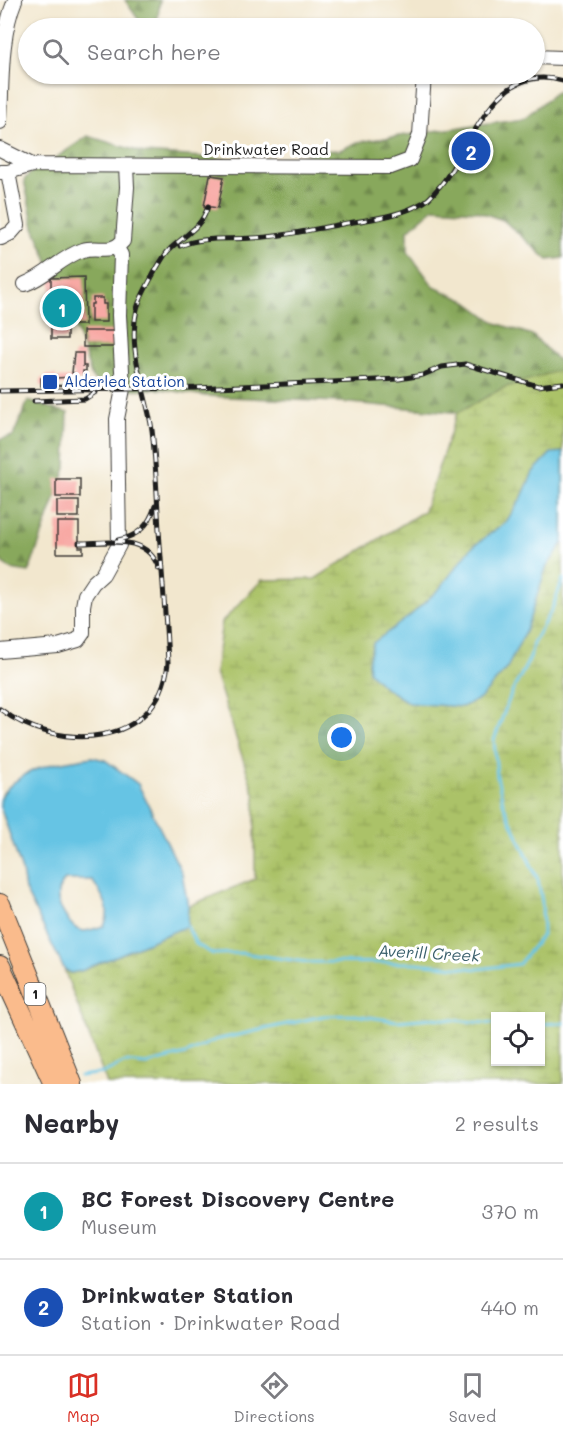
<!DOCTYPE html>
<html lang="en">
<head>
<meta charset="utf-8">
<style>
	body { margin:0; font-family:Mali,sans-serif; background:#f2f2f3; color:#2b2b33 }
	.controls { position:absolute; right:18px; bottom:18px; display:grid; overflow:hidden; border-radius:0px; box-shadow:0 2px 4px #0004 }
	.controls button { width:54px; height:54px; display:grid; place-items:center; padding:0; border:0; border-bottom:2px solid #e1e1e2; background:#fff; color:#2b2b33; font:30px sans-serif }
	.you { position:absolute; left:342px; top:738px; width:21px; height:21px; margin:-15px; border:4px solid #fff; border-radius:50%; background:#1a73e8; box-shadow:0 0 0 9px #1a73e833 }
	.badge { display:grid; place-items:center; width:39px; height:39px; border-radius:50%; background:#d93025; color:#fff; font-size:20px; font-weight:700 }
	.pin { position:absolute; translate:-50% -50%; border:3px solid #fff; box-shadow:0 2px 6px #0006 }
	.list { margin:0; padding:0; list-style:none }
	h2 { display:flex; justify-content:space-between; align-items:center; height:78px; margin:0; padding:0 24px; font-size:26px }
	h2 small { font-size:20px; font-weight:400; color:#7c7c81 }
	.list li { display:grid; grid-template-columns:39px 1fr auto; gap:18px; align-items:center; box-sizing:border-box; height:96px; padding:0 24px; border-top:2px solid #e1e1e2 }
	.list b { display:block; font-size:22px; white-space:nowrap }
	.list p { margin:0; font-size:20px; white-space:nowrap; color:#7c7c81 }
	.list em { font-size:20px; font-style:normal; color:#7c7c81 }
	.icon { flex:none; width:33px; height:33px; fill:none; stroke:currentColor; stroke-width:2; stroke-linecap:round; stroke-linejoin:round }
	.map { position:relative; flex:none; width:563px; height:1084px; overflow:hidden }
	.search { position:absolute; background:#fff; box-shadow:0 2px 4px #0004; left:18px; right:18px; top:18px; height:66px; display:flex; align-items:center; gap:15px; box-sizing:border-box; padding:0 21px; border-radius:33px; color:#7c7c81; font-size:22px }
	.sheet { height:270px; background:#fff }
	nav { display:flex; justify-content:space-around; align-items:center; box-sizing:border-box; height:84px; border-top:2px solid #e1e1e2; background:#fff; font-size:16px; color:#7c7c81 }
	nav a { display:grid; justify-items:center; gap:3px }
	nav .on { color:#d93025 }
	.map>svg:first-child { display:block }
	.forest { fill:url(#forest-firs); stroke:#52623c; stroke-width:1.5 }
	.wetland { fill:url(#wetland-marsh); stroke:#646f42; stroke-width:1.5; fill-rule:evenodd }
	.water { fill:#66c4e4; stroke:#417080; stroke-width:1.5; fill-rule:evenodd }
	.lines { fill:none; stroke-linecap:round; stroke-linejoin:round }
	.stream { stroke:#66c4e4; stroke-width:3 }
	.building { fill:#f8a9a4 }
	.minor-casing { stroke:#3c3a37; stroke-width:16 }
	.highway-casing { stroke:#3c3a37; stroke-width:22 }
	.minor { stroke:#fff; stroke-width:14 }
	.highway { stroke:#fabb8c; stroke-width:20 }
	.rail-casing { stroke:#1c1c1c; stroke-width:5 }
	.rail { stroke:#fff; stroke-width:3; stroke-dasharray:9; stroke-linecap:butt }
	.transit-dot { fill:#1a4fb4; stroke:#fff; stroke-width:2 }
	.labels { text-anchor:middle; stroke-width:6; stroke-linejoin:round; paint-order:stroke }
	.shield { fill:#fff; stroke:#606060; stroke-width:1.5 }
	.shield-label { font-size:14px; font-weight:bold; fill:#1c1c1c }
	.street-label { font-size:15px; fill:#1c1c1c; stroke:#fff }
	.transit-label { font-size:15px; fill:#164399; stroke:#fff; text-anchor:start }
	.water-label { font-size:16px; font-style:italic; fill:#3a5f6c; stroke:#fff }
</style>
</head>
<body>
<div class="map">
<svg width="563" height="1084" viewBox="0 0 563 1084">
	<defs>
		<pattern id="forest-firs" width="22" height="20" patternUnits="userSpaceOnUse" patternTransform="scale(1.5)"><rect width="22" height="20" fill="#88a85c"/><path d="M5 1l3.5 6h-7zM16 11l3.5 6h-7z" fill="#6e884b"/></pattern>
		<pattern id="wetland-marsh" width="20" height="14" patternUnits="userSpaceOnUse" patternTransform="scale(1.5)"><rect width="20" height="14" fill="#abc267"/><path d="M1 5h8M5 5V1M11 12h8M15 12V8" fill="none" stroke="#93a659"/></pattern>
	</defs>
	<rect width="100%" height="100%" fill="#fff"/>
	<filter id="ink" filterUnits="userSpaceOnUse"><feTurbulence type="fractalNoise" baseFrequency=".0167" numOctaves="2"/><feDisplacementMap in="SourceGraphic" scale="12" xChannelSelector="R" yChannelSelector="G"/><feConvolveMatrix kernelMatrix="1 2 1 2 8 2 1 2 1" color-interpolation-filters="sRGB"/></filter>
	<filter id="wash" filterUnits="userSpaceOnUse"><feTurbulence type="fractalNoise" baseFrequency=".008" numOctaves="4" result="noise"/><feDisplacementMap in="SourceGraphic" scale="24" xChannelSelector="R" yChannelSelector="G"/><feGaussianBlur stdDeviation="1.35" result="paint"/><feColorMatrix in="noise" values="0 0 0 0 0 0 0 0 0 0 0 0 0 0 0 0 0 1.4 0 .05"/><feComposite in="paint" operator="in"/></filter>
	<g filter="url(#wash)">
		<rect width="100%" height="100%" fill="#f2e7ce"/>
		<!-- forest -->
		<path class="forest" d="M125,0H160L157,25L140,22Z
			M563,91V258L548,260L503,220L477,211L434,208L408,230V252L434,287L466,301L496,323L532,335L559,361L563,388L486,415L339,402L206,396L162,389L109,390L92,378L81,342L34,227L24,180L40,163H48L88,136L144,153L288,163L315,151L340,150L358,142L524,118L556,92Z
			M28,401L68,413L66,468L29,572L10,569L0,560V439L13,436Z"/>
		<!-- wetland -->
		<path class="wetland" d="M563,369V1084H107L64,969L71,973L81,971L186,926L188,906L255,879V796L215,673L222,622L262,580L315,579L424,511L457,413L503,388ZM496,1016H540V1062H496Z"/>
		<!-- water -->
		<path class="water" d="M563,452V543L546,568L526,630L507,668L480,699L462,707L409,703L384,687L369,672L368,662L373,643L411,615L440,588L471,548L506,522L522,497L533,472L551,453Z
			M92,757L105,760L138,784L182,873L188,906L187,926L81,971L71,973L64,969L25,890L22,871L0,806C0,794 5,790 13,783C37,763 64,762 92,757ZM65,880H92C102,896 113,908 104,926C98,927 90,931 84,931C71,931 56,905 58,893C58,888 62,884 65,880Z"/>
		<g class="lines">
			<!-- stream -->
			<path class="stream" d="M187,926L196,944L213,954L241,953L307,962L416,963L478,969L519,964L543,934L542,902L538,880L504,806L497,777L494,740L511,694L530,658L533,643L552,609L563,579
				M540,1024L563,1023
				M80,1076L103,1073L125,1062L146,1064L186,1054L215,1040L323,1016L354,1015L397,1021L432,1018L496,1024"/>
		</g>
		<g id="blocks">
			<!-- building -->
			<path class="building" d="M210,175L224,177L218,208L204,206Z
				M84,277L85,325H67V339H51V315H49L48,303H51V278Z
				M93,298H103V304H106V322H91V304H93Z
				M83,331H116V347H83Z
				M74,353H83V366H86V371H83V380H74V373H72Z
				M45,375H56V378L73,377V385L41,386V378H46Z
				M56,479H80V497H56Z
				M57,501H79V517H57Z
				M57,522H79V547H83V553H57Z"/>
		</g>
	</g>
	<g filter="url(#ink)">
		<use href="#blocks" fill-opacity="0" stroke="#3c3a37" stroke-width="1.5"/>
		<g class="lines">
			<!-- minor casing -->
			<g class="minor-casing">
				<path id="minor" d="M534,57L563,58
					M0,122C2,82 0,36 15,0
					M0,149L32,165
					M0,172H8L32,165L391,167L410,160L420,135L424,74
					M1,238L11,233L18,225L8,172
					M25,284C47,276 61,257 83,250C98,245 110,255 123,241L127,187L126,166
					M0,651L58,646L78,640L83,633V606L85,595L93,583L103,574L119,545L117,419L123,389L119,315L121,255L117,248"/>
			</g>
			<!-- highway casing -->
			<g class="highway-casing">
				<path id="highway" d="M0,904L72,1084
					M0,966L54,1084"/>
			</g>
			<!-- minor -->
			<use href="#minor" class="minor"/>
			<!-- highway -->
			<use href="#highway" class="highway"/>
			<!-- rail casing -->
			<g class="rail-casing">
				<path id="rail" d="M180,246C203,236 228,240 252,238C281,237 309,230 337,225C367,219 397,218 424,202C431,198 435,191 440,186C475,144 492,61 563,81
					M0,391L195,388L399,379L423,375L442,367L465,364L538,386L563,383
					M34,401L85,399L96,392
					M118,540C138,536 149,526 155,506
					M79,543C108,543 147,533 159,569
					M0,709C57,753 159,749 168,663C166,618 162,575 159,530C157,497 156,464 152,430C146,390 127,351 137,309C139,299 162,257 169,250C184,235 202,228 208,206"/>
			</g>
			<!-- rail -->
			<use href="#rail" class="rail"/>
		</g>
	</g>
	<!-- markers -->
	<rect class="transit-dot" x="42" y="374" width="16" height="16" rx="3"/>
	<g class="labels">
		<!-- shield labels -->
		<rect class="shield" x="24.5" y="983" width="21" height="22" rx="4.5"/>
		<g class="shield-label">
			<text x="35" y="999">1</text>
		</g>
		<!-- street labels -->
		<g class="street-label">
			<text x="266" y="155">Drinkwater Road</text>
		</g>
		<!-- transit labels -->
		<g class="transit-label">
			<text x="64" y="387">Alderlea Station</text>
		</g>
		<!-- water labels -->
		<g class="water-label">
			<text transform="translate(429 953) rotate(3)" y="6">Averill Creek</text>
		</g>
	</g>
</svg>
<div class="controls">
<button><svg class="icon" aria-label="locate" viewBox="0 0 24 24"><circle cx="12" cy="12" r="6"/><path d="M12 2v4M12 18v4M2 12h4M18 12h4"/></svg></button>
</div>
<div class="you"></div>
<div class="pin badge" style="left:62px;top:308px;background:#0f9aa8">1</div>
<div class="pin badge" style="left:471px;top:151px;background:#1a4fb4">2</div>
<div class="search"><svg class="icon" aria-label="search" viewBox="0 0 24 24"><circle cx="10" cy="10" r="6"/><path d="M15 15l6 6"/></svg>Search here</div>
</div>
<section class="sheet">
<h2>Nearby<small>2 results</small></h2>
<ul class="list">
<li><span class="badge" style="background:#0f9aa8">1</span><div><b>BC Forest Discovery Centre</b><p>Museum</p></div><em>370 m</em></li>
<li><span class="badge" style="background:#1a4fb4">2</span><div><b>Drinkwater Station</b><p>Station · Drinkwater Road</p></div><em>440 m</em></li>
</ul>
</section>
<nav>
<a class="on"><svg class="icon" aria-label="map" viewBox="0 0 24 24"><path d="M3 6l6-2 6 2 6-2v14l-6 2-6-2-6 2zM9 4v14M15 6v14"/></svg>Map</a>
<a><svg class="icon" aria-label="directions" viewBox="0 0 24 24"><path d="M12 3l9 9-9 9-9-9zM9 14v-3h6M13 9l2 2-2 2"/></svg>Directions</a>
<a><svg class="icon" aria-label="saved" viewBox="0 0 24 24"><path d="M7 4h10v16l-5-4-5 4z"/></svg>Saved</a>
</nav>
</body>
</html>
